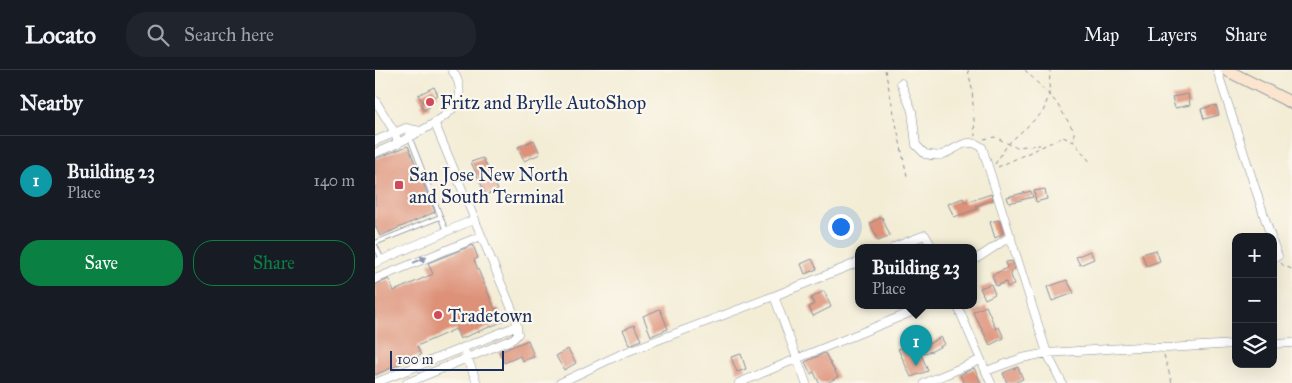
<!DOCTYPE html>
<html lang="en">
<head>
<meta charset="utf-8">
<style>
	body { margin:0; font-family:"IM FELL Great Primer",serif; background:#20242c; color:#f1f3f6 }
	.controls { position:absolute; right:15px; bottom:15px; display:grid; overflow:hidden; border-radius:10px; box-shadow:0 5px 20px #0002 }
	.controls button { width:45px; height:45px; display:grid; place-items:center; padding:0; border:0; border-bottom:1px solid #363941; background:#171b24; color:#f1f3f6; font:25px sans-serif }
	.scale { position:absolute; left:15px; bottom:12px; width:114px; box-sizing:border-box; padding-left:5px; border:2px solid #1b2f5e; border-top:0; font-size:14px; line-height:18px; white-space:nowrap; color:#1b2f5e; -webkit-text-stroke:4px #fbf7ec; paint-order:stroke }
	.you { position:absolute; left:465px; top:156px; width:18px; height:18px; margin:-12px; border:4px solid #fff; border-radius:50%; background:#1a73e8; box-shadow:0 0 0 8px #1a73e833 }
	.badge { display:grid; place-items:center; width:32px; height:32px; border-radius:50%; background:#0b8043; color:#fff; font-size:16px; font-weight:700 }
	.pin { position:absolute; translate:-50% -41px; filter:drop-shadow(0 1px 2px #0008) }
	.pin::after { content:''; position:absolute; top:26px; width:18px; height:15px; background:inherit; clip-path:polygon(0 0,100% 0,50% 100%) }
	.popup { position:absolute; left:480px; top:174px; width:122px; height:65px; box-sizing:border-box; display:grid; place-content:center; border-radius:10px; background:#171b24; filter:drop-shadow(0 1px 4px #0005); font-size:16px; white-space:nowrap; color:#9ea1a6 }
	.popup b { font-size:19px; color:#f1f3f6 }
	.popup::after { content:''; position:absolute; left:50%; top:100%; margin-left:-10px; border:10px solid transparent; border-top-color:#171b24 }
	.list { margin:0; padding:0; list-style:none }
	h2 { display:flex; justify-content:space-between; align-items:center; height:65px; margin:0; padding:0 20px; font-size:21px }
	h2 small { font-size:16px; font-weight:400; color:#9ea1a6 }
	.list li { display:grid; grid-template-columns:32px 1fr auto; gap:15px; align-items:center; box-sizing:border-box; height:90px; padding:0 20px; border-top:1px solid #363941 }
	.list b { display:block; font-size:19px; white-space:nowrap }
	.list p { margin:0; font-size:16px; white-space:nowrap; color:#9ea1a6 }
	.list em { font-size:16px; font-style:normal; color:#9ea1a6 }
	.actions { display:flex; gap:10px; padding:15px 20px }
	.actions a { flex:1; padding:11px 0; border:1px solid #0b8043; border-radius:20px; text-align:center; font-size:18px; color:#0b8043 }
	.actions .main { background:#0b8043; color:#fff }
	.icon { flex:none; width:28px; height:28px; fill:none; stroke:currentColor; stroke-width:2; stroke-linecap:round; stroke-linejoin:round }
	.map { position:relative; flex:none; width:917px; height:313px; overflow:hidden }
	header { display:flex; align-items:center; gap:30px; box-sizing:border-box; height:70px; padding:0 25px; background:#171b24; border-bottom:1px solid #363941 }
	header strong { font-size:24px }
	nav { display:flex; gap:28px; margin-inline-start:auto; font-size:18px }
	.search { width:350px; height:45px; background:#20242c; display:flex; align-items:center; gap:12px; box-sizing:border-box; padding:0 18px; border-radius:20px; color:#9ea1a6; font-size:19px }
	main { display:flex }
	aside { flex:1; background:#171b24 }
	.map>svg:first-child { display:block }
	.building { fill:#dd9178 }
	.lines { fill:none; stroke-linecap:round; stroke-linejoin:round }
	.lane-casing { stroke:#878e9a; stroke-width:5.5 }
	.street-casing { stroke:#878e9a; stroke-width:9 }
	.secondary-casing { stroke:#878e9a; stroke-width:13 }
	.path { stroke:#878e9a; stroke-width:1; stroke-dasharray:4 4; stroke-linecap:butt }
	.lane { stroke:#fff; stroke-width:4 }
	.street { stroke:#fff; stroke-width:8 }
	.secondary { stroke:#fbe5cf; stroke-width:11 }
	.oneway { fill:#8d97ae }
	.poi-dot { fill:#d1495b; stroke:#fbf7ec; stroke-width:2 }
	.labels { text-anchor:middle; stroke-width:4.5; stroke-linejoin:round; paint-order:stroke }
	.poi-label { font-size:19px; fill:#1b2f5e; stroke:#fbf7ec; text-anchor:start }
</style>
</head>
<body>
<header>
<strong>Locato</strong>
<div class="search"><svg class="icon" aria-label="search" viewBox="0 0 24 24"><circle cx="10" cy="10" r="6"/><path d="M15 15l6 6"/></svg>Search here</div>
<nav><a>Map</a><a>Layers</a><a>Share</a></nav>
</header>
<main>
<aside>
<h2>Nearby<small></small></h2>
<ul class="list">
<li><span class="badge" style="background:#0f9aa8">1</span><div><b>Building 23</b><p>Place</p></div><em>140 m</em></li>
</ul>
<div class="actions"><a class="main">Save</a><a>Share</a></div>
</aside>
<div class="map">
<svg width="917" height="313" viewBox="0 0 917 313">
	<rect width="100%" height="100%" fill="#fbf7ec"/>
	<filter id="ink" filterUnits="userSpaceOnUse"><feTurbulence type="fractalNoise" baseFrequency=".02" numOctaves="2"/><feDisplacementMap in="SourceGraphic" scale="10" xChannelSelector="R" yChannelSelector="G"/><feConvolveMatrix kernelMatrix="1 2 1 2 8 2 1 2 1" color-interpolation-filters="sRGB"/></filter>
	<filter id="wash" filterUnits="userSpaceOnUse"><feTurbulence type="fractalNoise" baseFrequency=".0096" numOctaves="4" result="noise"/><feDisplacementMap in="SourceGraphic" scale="20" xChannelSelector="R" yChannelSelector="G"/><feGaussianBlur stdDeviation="1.12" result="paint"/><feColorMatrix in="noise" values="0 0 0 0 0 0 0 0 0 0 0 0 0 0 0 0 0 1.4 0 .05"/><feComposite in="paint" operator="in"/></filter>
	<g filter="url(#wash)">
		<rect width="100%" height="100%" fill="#f3edd6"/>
		<g id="blocks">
			<!-- building -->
			<path class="building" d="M59,17L63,25L51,31L55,37L48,40L46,34L48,32L43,25Z
				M813,24L815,35L800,38L797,27Z
				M841,35L844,45L829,49L826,39Z
				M159,70L165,84L149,91L143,77Z
				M33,76L60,142L5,166L0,155V89Z
				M108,88L123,120L111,125L96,92Z
				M670,119L672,129L661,132L659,121Z
				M656,121L658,127L634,133L632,127Z
				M616,124L618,130L601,136L602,139L579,147L573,134L588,128L590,133Z
				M507,147L515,166L503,171L495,153Z
				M624,150L628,164L620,168L615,152Z
				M98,175L103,188L99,190L120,239L123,238L129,251L85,269L81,259L42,276L46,285L0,305V215L14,209L19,221L58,204L53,193Z
				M781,180L785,191L771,196L767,184Z
				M715,181L719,189L705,195L701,187Z
				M437,189L442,199L430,204L426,194Z
				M637,191L640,199L635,201L639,215L632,217L631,212L621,216L617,205L632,198L631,192Z
				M692,210L699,223L677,231L672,217Z
				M616,214L620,224L610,229L605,218Z
				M449,221L456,237L438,246L434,237L439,234L436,228Z
				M611,236L621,259L624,257L629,268L615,275L598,242Z
				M285,239L293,259L276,266L268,246Z
				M259,255L266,270L255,275L248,260Z
				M541,263L548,277L566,267L570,274L557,281L546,284L553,301L536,307L523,279L533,275L530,270Z
				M153,270L159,287L147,291L145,286L129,293L124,282Z
				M193,279L201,293L189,300L181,286Z
				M450,283L463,307L452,313H444L439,302L436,304L430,292Z
				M366,284L371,299L362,302L356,287Z
				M643,297L648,309L639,313H632L628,303Z
				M599,298L606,313H589L585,305Z"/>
		</g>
	</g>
	<g filter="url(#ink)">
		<use href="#blocks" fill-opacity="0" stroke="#878e9a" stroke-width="1"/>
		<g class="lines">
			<!-- lane casing -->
			<g class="lane-casing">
				<path id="lane" d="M31,58L71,161
					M0,173L65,147
					M0,175L7,190"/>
			</g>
			<!-- street casing -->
			<g class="street-casing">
				<path id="street" d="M842,0L896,167
					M526,13L537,41L541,75L550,84C555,85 562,86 566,85C582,80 590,66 607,77L672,283L687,313
					M0,30L20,63L23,74
					M0,71L31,58L45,61
					M0,83C18,76 79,48 84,29C86,19 83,8 77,0
					M898,173L903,186
					M519,177L550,165L557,177
					M598,191L636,166
					M0,193L100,149
					M0,209L106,166
					M399,226L431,313
					M582,235L616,313
					M898,274L917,273
					M91,284L102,313
					M611,301L647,288L672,283L764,277L792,278L861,274
					M0,313L142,256
					M32,313L138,269L143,264L141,249L60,54
					M185,313L246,284L399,226L484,192
					M364,313C426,286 490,262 553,235
					M550,313L605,290"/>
			</g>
			<!-- secondary casing -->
			<g class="secondary-casing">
				<path id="secondary" d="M851,0L917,33"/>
			</g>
			<!-- path -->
			<path class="path" d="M510,0L532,106
				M593,0L597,19L600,66
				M650,0L681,32L699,61V71
				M609,69L620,67L640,77L665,75
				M620,94L633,74L668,42L674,25L675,0
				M623,97L688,67L699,72L716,93
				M906,193L909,196L917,199
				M789,285L797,313"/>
			<!-- lane -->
			<use href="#lane" class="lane"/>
			<!-- street -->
			<use href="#street" class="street"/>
			<!-- secondary -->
			<use href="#secondary" class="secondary"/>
		</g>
		<!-- one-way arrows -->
		<defs><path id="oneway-solid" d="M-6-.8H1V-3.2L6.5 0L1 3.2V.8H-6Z" transform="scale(1.25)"/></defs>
		<use class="oneway" href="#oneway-solid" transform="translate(45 190) rotate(-22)"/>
	</g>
	<!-- markers -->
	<g class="poi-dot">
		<circle cx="55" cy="32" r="5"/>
		<rect x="19" y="110" width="10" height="10" rx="2.5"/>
		<circle cx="63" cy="245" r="5"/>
	</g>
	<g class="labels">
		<!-- poi labels -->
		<g class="poi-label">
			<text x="65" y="39">Fritz and Brylle AutoShop</text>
			<text x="34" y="111">San Jose New North<tspan x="34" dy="22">and South Terminal</tspan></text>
			<text x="73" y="252">Tradetown</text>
		</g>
	</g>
</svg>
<div class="controls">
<button>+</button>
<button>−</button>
<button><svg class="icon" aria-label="layers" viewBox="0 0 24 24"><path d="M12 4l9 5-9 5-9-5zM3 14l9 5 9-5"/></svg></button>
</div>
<div class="scale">100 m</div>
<div class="you"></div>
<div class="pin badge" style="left:541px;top:296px;background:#0f9aa8">1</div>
<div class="popup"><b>Building 23</b>Place</div>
</div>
</main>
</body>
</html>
